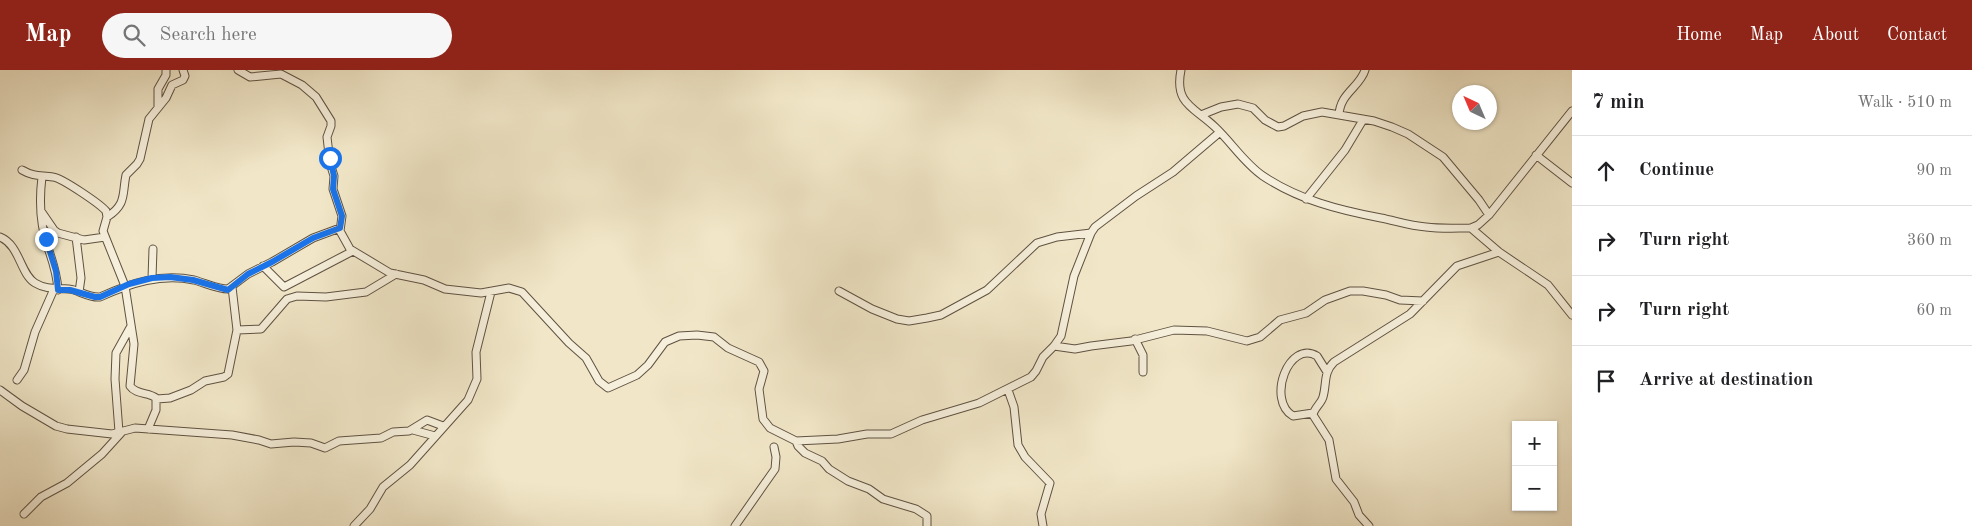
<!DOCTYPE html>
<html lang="en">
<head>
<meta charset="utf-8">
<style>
	body { margin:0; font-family:"Old Standard TT",serif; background:#f6f6f6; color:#202124 }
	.controls { position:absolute; right:15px; bottom:15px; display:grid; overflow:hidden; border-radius:0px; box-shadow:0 1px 4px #0004 }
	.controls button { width:45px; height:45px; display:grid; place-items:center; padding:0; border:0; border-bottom:1px solid #e0e0e0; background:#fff; color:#202124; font:25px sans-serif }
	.compass { position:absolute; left:1452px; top:15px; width:45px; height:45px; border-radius:50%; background:#fff; box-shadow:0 1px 4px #0004; rotate:316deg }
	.stop { position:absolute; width:15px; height:15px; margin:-11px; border:4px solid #1a73e8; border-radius:50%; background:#fff }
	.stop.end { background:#1a73e8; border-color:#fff; box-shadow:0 1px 5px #0008 }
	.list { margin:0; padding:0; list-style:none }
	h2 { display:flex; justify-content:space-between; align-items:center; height:65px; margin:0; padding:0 20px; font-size:21px }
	h2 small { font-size:16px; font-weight:400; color:#757577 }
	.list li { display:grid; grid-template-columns:32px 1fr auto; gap:15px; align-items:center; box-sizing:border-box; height:70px; padding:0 20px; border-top:1px solid #e0e0e0 }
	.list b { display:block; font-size:19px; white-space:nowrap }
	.list em { font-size:16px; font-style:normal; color:#757577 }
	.icon { flex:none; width:28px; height:28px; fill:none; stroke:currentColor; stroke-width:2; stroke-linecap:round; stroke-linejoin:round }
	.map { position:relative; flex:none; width:1572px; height:456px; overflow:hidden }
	header { display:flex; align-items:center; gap:30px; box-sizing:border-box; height:70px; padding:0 25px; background:#8f2418; color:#fff }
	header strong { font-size:24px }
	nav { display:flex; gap:28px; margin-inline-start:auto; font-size:18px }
	.search { width:350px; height:45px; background:#f6f6f6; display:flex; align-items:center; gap:12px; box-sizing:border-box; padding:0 18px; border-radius:28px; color:#757577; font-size:19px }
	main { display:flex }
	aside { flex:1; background:#fff }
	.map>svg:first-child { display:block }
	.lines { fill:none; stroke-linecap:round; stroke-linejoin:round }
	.minor-casing { stroke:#5f5242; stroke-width:9 }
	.minor { stroke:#f6efdb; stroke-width:7 }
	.route { stroke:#1a73e8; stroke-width:6 }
</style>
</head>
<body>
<header>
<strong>Map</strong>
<div class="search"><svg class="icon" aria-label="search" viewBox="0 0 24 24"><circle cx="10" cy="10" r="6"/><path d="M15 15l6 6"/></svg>Search here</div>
<nav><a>Home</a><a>Map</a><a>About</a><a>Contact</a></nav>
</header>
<main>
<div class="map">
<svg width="1572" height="456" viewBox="0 0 1572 456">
	<rect width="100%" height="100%" fill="#f1e7c8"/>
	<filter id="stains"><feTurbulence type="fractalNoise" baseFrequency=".004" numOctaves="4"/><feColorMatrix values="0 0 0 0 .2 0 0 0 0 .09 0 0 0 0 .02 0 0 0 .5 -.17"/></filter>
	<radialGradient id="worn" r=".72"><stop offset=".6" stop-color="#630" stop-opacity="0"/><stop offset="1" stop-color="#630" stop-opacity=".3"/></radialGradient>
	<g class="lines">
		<!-- minor casing -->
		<g class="minor-casing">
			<path id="minor" d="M238,0L250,7L281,4L302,15L316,27L331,51V56L327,67L330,93L334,106L333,119L342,146L340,161L350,179L390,203L424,210L445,219L481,223L509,218L522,222L569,273L586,288L599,311L608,318L637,305L648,295L665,272L679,266L697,265L714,267L728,278L759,292L764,301L759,319L763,349L770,358L796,371L838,369L867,364H891L922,350L979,333L1031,307L1036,301L1043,287L1054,276L1061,266L1074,206L1091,163L1095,157L1136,126L1173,102L1220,62
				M1181,0C1174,34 1194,37 1215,57C1232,73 1244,93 1263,106C1299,130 1339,140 1381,148C1396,151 1410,156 1426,157C1441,159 1456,158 1471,158L1478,155L1489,145L1572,41
				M158,37V19L166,5V0
				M1201,45L1221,37L1238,34L1253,38L1265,50L1278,57L1284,56L1303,46L1322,42L1374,51L1392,57L1408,64L1443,87L1479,130L1489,145
				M1339,45C1340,23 1360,17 1365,0
				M1536,85L1572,113
				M22,100C34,107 41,105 53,107C62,108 100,134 106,141L107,147L103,161L125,216L134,274L130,316C136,325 149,322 156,328V340L148,359
				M42,107C39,131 40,155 48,178C53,192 57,204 58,220
				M1306,129L1345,80L1363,50
				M41,141L54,160L58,163L84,170L105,167
				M107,147C127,134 122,124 126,105L137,94L140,89L149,49L166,28L172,15L183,10L185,6L183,0
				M1471,158L1499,182L1548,215L1572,245
				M0,167C20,175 20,204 35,213C48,221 62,217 74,220C83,223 91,228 100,227C131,213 161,203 194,210C205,213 217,219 228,219L248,204L272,192L313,168L340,158
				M76,167L81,208L79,222
				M263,196L284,217L353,181
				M152,208L153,179
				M839,221L872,239L897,249L909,251L927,248L941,245L987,220L1037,173L1057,167L1091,163
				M237,260L261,259L287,229L297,226L326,227L366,222L396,204
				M1135,269L1143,285V302
				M1054,276L1075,279L1091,276L1131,271L1174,260L1207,261L1247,271L1260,267L1280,250L1306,243L1325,230L1350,221H1363L1386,225L1400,230L1423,231
				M17,310L24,300L35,262L54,219
				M0,320L22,336L56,356L67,359L112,364L135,358L232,365L259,370L271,374L294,372L311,373L325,378L339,371L381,368L393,362L409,361L427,350L443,356
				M1008,320L1014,337L1018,375L1025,387L1050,413L1041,444L1043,456
				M157,329L170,328L191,320L205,311L224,307L228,304L237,260L232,217
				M1313,343L1293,346C1266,330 1289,269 1317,286L1327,302
				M413,360L435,366
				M119,362L115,309L116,283L131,256
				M796,371L798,376L805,383L822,391L829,399L848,411L869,419L883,429L916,439L927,446V456
				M24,444L41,427L67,413L102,384L122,362
				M354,456L370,439L383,417L410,395L468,330L477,309L476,282L491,222
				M735,456L775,399L776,387L774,377
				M1369,456L1359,445L1354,432L1336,409L1329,370L1313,345C1314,338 1321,334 1323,327C1327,313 1323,303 1334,292L1410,244L1457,196L1499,182"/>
		</g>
		<!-- minor -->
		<use href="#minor" class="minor"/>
	</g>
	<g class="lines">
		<!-- route -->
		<path class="route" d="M46,169L56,201L58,220H70L95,227H100L129,214L152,208L170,207L193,210L228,220L248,204L272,192L313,168L340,158L342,146L333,119L334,106L330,88"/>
	</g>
	<rect width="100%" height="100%" filter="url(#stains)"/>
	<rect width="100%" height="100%" fill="url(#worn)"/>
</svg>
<div class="controls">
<button>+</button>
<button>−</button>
</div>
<svg class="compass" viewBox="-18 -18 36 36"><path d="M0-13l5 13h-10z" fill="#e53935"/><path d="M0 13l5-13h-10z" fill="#757577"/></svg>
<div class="stop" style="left:330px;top:88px"></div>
<div class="stop end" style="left:46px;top:169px"></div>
</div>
<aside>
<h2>7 min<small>Walk · 510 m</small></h2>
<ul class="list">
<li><svg class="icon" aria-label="ahead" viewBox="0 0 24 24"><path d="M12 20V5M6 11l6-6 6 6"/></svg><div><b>Continue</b></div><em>90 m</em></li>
<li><svg class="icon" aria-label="right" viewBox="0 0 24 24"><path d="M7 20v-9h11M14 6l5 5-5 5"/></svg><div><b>Turn right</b></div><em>360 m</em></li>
<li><svg class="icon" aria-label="right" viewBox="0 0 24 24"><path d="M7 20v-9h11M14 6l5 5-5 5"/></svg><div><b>Turn right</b></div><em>60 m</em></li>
<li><svg class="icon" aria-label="arrive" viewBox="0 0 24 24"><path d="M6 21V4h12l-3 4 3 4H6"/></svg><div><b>Arrive at destination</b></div></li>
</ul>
</aside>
</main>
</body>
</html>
